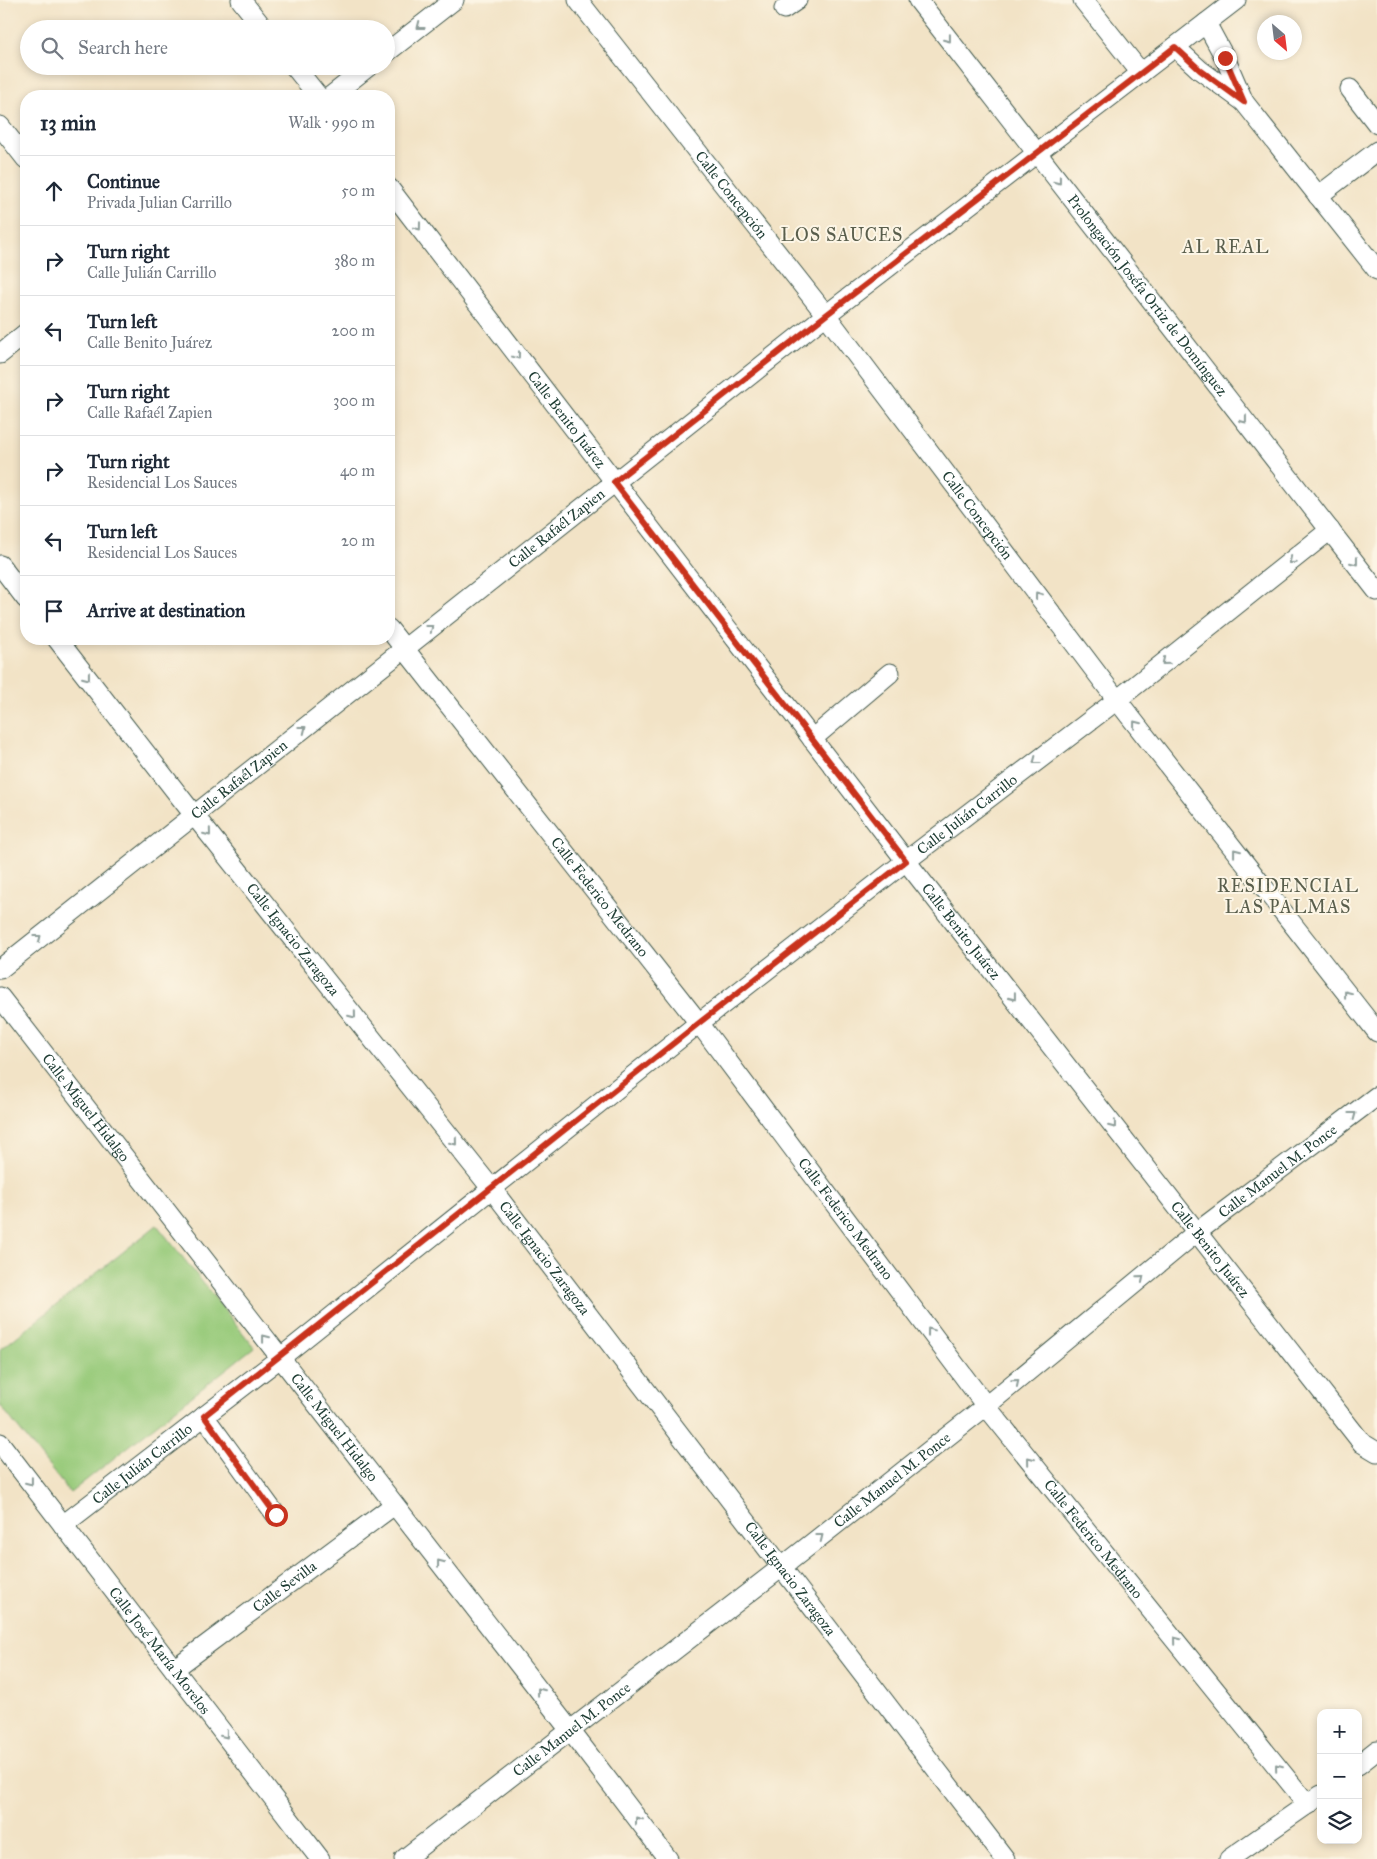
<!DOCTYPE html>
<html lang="en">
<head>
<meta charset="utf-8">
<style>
	body { margin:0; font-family:"IM FELL Great Primer",serif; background:#f2f2f3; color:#1f2937 }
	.controls { position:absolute; right:15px; bottom:15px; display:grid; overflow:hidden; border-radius:10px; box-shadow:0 2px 8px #0003 }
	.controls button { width:45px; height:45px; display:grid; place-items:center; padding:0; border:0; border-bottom:1px solid #e0e1e3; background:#fff; color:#1f2937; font:25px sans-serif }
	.compass { position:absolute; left:1257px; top:15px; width:45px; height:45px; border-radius:50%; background:#fff; box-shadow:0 2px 8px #0003; rotate:152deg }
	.stop { position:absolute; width:15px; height:15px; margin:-11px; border:4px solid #c8321e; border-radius:50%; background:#fff }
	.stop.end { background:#c8321e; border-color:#fff; box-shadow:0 1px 5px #0008 }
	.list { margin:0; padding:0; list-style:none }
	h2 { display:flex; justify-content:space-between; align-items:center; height:65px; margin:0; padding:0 20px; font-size:21px }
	h2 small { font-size:16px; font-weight:400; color:#747a83 }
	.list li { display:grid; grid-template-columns:32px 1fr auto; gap:15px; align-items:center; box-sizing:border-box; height:70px; padding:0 20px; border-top:1px solid #e0e1e3 }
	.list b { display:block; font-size:19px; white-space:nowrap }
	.list p { margin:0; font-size:16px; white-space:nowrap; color:#747a83 }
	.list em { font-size:16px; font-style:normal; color:#747a83 }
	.icon { flex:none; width:28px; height:28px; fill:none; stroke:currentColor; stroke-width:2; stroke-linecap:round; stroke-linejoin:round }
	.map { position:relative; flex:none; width:1377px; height:1859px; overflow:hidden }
	.search { position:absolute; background:#fff; box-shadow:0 2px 8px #0003; left:20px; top:20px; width:375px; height:55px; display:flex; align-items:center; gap:12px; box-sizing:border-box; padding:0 18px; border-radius:28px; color:#747a83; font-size:19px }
	.panel { position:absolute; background:#fff; box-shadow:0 2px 8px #0003; left:20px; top:90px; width:375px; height:555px; border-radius:20px }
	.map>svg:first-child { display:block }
	.green { fill:#99cb7c; stroke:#5c8458 }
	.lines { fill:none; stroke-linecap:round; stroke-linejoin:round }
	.minor-casing { stroke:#3f564a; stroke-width:21 }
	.minor { stroke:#fff; stroke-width:19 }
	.oneway { stroke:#8f9e9a }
	.route { stroke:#c8321e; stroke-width:6 }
	.labels { text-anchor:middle; stroke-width:4; stroke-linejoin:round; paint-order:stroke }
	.street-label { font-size:15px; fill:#1f3d34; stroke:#fcf5e5 }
	.quarter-label { font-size:18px; letter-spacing:1px; fill:#595e4c; stroke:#fcf5e5 }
</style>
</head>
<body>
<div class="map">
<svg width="1377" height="1859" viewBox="0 0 1377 1859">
	<rect width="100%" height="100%" fill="#fcf5e5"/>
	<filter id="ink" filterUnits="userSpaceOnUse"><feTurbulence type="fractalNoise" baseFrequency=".02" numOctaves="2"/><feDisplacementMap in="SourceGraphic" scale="10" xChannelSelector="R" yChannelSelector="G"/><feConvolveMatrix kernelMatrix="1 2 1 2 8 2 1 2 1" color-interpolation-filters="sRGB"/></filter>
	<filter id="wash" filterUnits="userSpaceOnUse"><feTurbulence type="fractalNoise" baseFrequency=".0096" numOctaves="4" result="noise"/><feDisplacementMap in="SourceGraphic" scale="20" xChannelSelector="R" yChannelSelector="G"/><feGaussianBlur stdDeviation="1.12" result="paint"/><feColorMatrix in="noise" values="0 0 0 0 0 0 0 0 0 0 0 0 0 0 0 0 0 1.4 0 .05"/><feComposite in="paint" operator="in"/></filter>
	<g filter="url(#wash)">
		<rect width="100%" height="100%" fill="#f2e3c6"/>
		<!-- green -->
		<path class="green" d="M157,1225L254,1347L70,1493L0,1405V1350Z"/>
	</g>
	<g filter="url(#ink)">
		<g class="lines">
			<!-- minor casing -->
			<g class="minor-casing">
				<g id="minor">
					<path d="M241,0L264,29"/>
					<path id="s1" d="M578,0L826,315L1117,700L1377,1032"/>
					<path id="s2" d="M918,0L1377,591"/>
					<path d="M1083,0L1141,73"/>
					<path d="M784,9L797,0"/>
					<path d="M1206,23L1225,58L1244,102L1377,270"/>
					<path d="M1175,47L1200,70L1244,102"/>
					<path d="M386,53L454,0"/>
					<path d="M294,66L318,96"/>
					<path d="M1350,89L1377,124"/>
					<path d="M331,96L369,66"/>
					<path d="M0,126L26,159"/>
					<path id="s3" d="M389,188L906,861L1362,1443L1377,1452"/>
					<path d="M1318,196L1377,151"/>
					<path d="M0,354L26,333"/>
					<path d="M0,565L26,599"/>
					<path id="s4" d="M389,629L699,1023L986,1406L1308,1805"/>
					<path id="s5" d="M57,639L194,815L491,1188L1005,1859"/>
					<path d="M812,739L890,673"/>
					<path id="s6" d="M0,969L826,315L1236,0"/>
					<path id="s7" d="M0,997L569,1729L668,1859"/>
					<path d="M204,1416L276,1515"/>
					<path id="s8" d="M0,1443L320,1859"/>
					<path id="s9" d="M63,1525L280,1358L699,1023L906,861L1117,700L1330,530"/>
					<path id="s10" d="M174,1669L394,1505"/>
					<path d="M1358,1765L1377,1750"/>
					<path id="s11" d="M404,1859L782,1567L986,1406L1197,1232L1377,1096"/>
					<path d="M1229,1859L1321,1795"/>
				</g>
			</g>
			<!-- minor -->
			<use href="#minor" class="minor"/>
		</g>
		<!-- one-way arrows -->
		<defs><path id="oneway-chevron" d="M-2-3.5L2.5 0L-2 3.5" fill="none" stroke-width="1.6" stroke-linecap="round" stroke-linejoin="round" transform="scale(1.25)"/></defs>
		<g class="oneway">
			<use href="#oneway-chevron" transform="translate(420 26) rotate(142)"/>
			<use href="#oneway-chevron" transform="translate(948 39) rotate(52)"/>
			<use href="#oneway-chevron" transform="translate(1058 181) rotate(52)"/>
			<use href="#oneway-chevron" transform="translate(418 227) rotate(53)"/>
			<use href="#oneway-chevron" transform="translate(517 356) rotate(53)"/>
			<use href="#oneway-chevron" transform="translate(1244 420) rotate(52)"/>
			<use href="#oneway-chevron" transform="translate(1292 561) rotate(141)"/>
			<use href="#oneway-chevron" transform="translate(1355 562) rotate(52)"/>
			<use href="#oneway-chevron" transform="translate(1038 595) rotate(-127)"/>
			<use href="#oneway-chevron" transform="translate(430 628) rotate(-38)"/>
			<use href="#oneway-chevron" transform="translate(1165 662) rotate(141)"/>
			<use href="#oneway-chevron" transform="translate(87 677) rotate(52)"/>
			<use href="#oneway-chevron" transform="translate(1136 724) rotate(-128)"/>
			<use href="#oneway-chevron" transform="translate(303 729) rotate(-38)"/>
			<use href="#oneway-chevron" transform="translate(1036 761) rotate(143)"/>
			<use href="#oneway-chevron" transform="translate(208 833) rotate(51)"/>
			<use href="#oneway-chevron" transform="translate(1236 852) rotate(-128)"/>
			<use href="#oneway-chevron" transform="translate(38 938) rotate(-38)"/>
			<use href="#oneway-chevron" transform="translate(1347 994) rotate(-128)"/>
			<use href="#oneway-chevron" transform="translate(1013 997) rotate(52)"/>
			<use href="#oneway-chevron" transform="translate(353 1015) rotate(51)"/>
			<use href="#oneway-chevron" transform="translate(1353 1115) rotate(-37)"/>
			<use href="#oneway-chevron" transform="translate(1113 1125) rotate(52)"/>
			<use href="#oneway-chevron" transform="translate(454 1142) rotate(51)"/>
			<use href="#oneway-chevron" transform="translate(1141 1278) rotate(-40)"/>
			<use href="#oneway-chevron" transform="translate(930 1331) rotate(-127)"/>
			<use href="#oneway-chevron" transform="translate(265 1338) rotate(-128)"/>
			<use href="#oneway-chevron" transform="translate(1016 1382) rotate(-40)"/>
			<use href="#oneway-chevron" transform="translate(1030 1460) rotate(-129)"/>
			<use href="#oneway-chevron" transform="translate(30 1482) rotate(52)"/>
			<use href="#oneway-chevron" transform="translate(820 1537) rotate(-38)"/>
			<use href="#oneway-chevron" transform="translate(440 1563) rotate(-128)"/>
			<use href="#oneway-chevron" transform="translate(1176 1640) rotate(-129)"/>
			<use href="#oneway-chevron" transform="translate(540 1691) rotate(-128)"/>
			<use href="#oneway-chevron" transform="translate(225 1735) rotate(52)"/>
			<use href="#oneway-chevron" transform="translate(1278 1767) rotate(-129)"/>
			<use href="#oneway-chevron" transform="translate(638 1820) rotate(-127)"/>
		</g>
	</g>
	<g class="lines" filter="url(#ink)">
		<!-- route -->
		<path class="route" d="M276,1515L204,1416L699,1023L906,861L614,482L826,315L1175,47L1200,70L1244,102L1225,58"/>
	</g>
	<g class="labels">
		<!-- street labels -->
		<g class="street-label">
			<text dy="5" stroke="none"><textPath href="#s1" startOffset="248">Calle Concepción</textPath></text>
			<text dy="5" stroke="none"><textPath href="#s2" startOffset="374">Prolongación Joséfa Ortiz de Domínguez</textPath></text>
			<text dy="5" stroke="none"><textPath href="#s3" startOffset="292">Calle Benito Juárez</textPath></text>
			<text dy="5" stroke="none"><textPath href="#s1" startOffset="652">Calle Concepción</textPath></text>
			<text dy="5" stroke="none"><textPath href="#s6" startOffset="710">Calle Rafaél Zapien</textPath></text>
			<text dy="5" stroke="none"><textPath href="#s6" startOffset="305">Calle Rafaél Zapien</textPath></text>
			<text dy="5" stroke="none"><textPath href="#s9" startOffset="1150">Calle Julián Carrillo</textPath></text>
			<text dy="5" stroke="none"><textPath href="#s4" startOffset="341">Calle Federico Medrano</textPath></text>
			<text dy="5" stroke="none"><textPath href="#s3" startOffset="938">Calle Benito Juárez</textPath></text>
			<text dy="5" stroke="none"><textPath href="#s5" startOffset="382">Calle Ignacio Zaragoza</textPath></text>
			<text dy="5" stroke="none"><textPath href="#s7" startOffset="140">Calle Miguel Hidalgo</textPath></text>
			<text dy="5" stroke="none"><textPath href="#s11" startOffset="1112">Calle Manuel M. Ponce</textPath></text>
			<text dy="5" stroke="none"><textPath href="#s4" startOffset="746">Calle Federico Medrano</textPath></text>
			<text dy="5" stroke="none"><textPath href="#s3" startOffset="1342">Calle Benito Juárez</textPath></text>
			<text dy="5" stroke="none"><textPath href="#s5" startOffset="788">Calle Ignacio Zaragoza</textPath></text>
			<text dy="5" stroke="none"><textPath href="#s7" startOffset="545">Calle Miguel Hidalgo</textPath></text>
			<text dy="5" stroke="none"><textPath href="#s9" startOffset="100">Calle Julián Carrillo</textPath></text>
			<text dy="5" stroke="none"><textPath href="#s11" startOffset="618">Calle Manuel M. Ponce</textPath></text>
			<text dy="5" stroke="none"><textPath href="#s4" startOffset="1151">Calle Federico Medrano</textPath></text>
			<text dy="5" stroke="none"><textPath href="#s5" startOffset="1192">Calle Ignacio Zaragoza</textPath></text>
			<text dy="5" stroke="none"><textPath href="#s10" startOffset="138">Calle Sevilla</textPath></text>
			<text dy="5" stroke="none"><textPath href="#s8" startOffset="262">Calle José María Morelos</textPath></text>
			<text dy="5" stroke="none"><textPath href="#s11" startOffset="212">Calle Manuel M. Ponce</textPath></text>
		</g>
		<!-- quarter labels -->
		<g class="quarter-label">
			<text x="842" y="241">LOS SAUCES</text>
			<text x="1226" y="253">AL REAL</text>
			<text x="1288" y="892">RESIDENCIAL<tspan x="1288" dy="21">LAS PALMAS</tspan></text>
		</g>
	</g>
</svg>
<div class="controls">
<button>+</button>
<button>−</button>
<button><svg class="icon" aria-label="layers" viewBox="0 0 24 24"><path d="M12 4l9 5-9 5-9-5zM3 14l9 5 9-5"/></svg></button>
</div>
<svg class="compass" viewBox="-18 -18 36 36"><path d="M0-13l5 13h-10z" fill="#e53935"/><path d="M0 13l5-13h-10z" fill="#747a83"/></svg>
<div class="stop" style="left:276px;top:1515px"></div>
<div class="stop end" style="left:1225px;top:58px"></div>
<div class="search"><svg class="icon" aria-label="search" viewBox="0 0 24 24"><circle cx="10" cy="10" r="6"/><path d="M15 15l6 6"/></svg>Search here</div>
<section class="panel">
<h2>13 min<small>Walk · 990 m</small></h2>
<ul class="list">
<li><svg class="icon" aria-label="ahead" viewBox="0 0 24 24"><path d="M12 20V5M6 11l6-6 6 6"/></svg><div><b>Continue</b><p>Privada Julian Carrillo</p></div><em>50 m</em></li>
<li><svg class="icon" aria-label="right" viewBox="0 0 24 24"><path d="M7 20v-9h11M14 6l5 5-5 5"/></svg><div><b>Turn right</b><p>Calle Julián Carrillo</p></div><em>380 m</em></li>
<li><svg class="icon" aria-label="left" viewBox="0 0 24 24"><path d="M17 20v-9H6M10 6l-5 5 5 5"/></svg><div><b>Turn left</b><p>Calle Benito Juárez</p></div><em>200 m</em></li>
<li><svg class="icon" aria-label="right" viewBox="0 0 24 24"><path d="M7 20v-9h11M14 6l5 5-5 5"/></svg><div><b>Turn right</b><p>Calle Rafaél Zapien</p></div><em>300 m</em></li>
<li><svg class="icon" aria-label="right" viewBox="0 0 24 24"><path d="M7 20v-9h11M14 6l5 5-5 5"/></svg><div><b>Turn right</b><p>Residencial Los Sauces</p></div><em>40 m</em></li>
<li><svg class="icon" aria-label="left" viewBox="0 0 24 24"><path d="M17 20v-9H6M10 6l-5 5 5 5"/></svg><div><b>Turn left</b><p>Residencial Los Sauces</p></div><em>20 m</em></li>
<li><svg class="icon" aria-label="arrive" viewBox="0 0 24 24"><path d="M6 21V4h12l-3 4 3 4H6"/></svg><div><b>Arrive at destination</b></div></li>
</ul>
</section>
</div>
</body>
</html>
